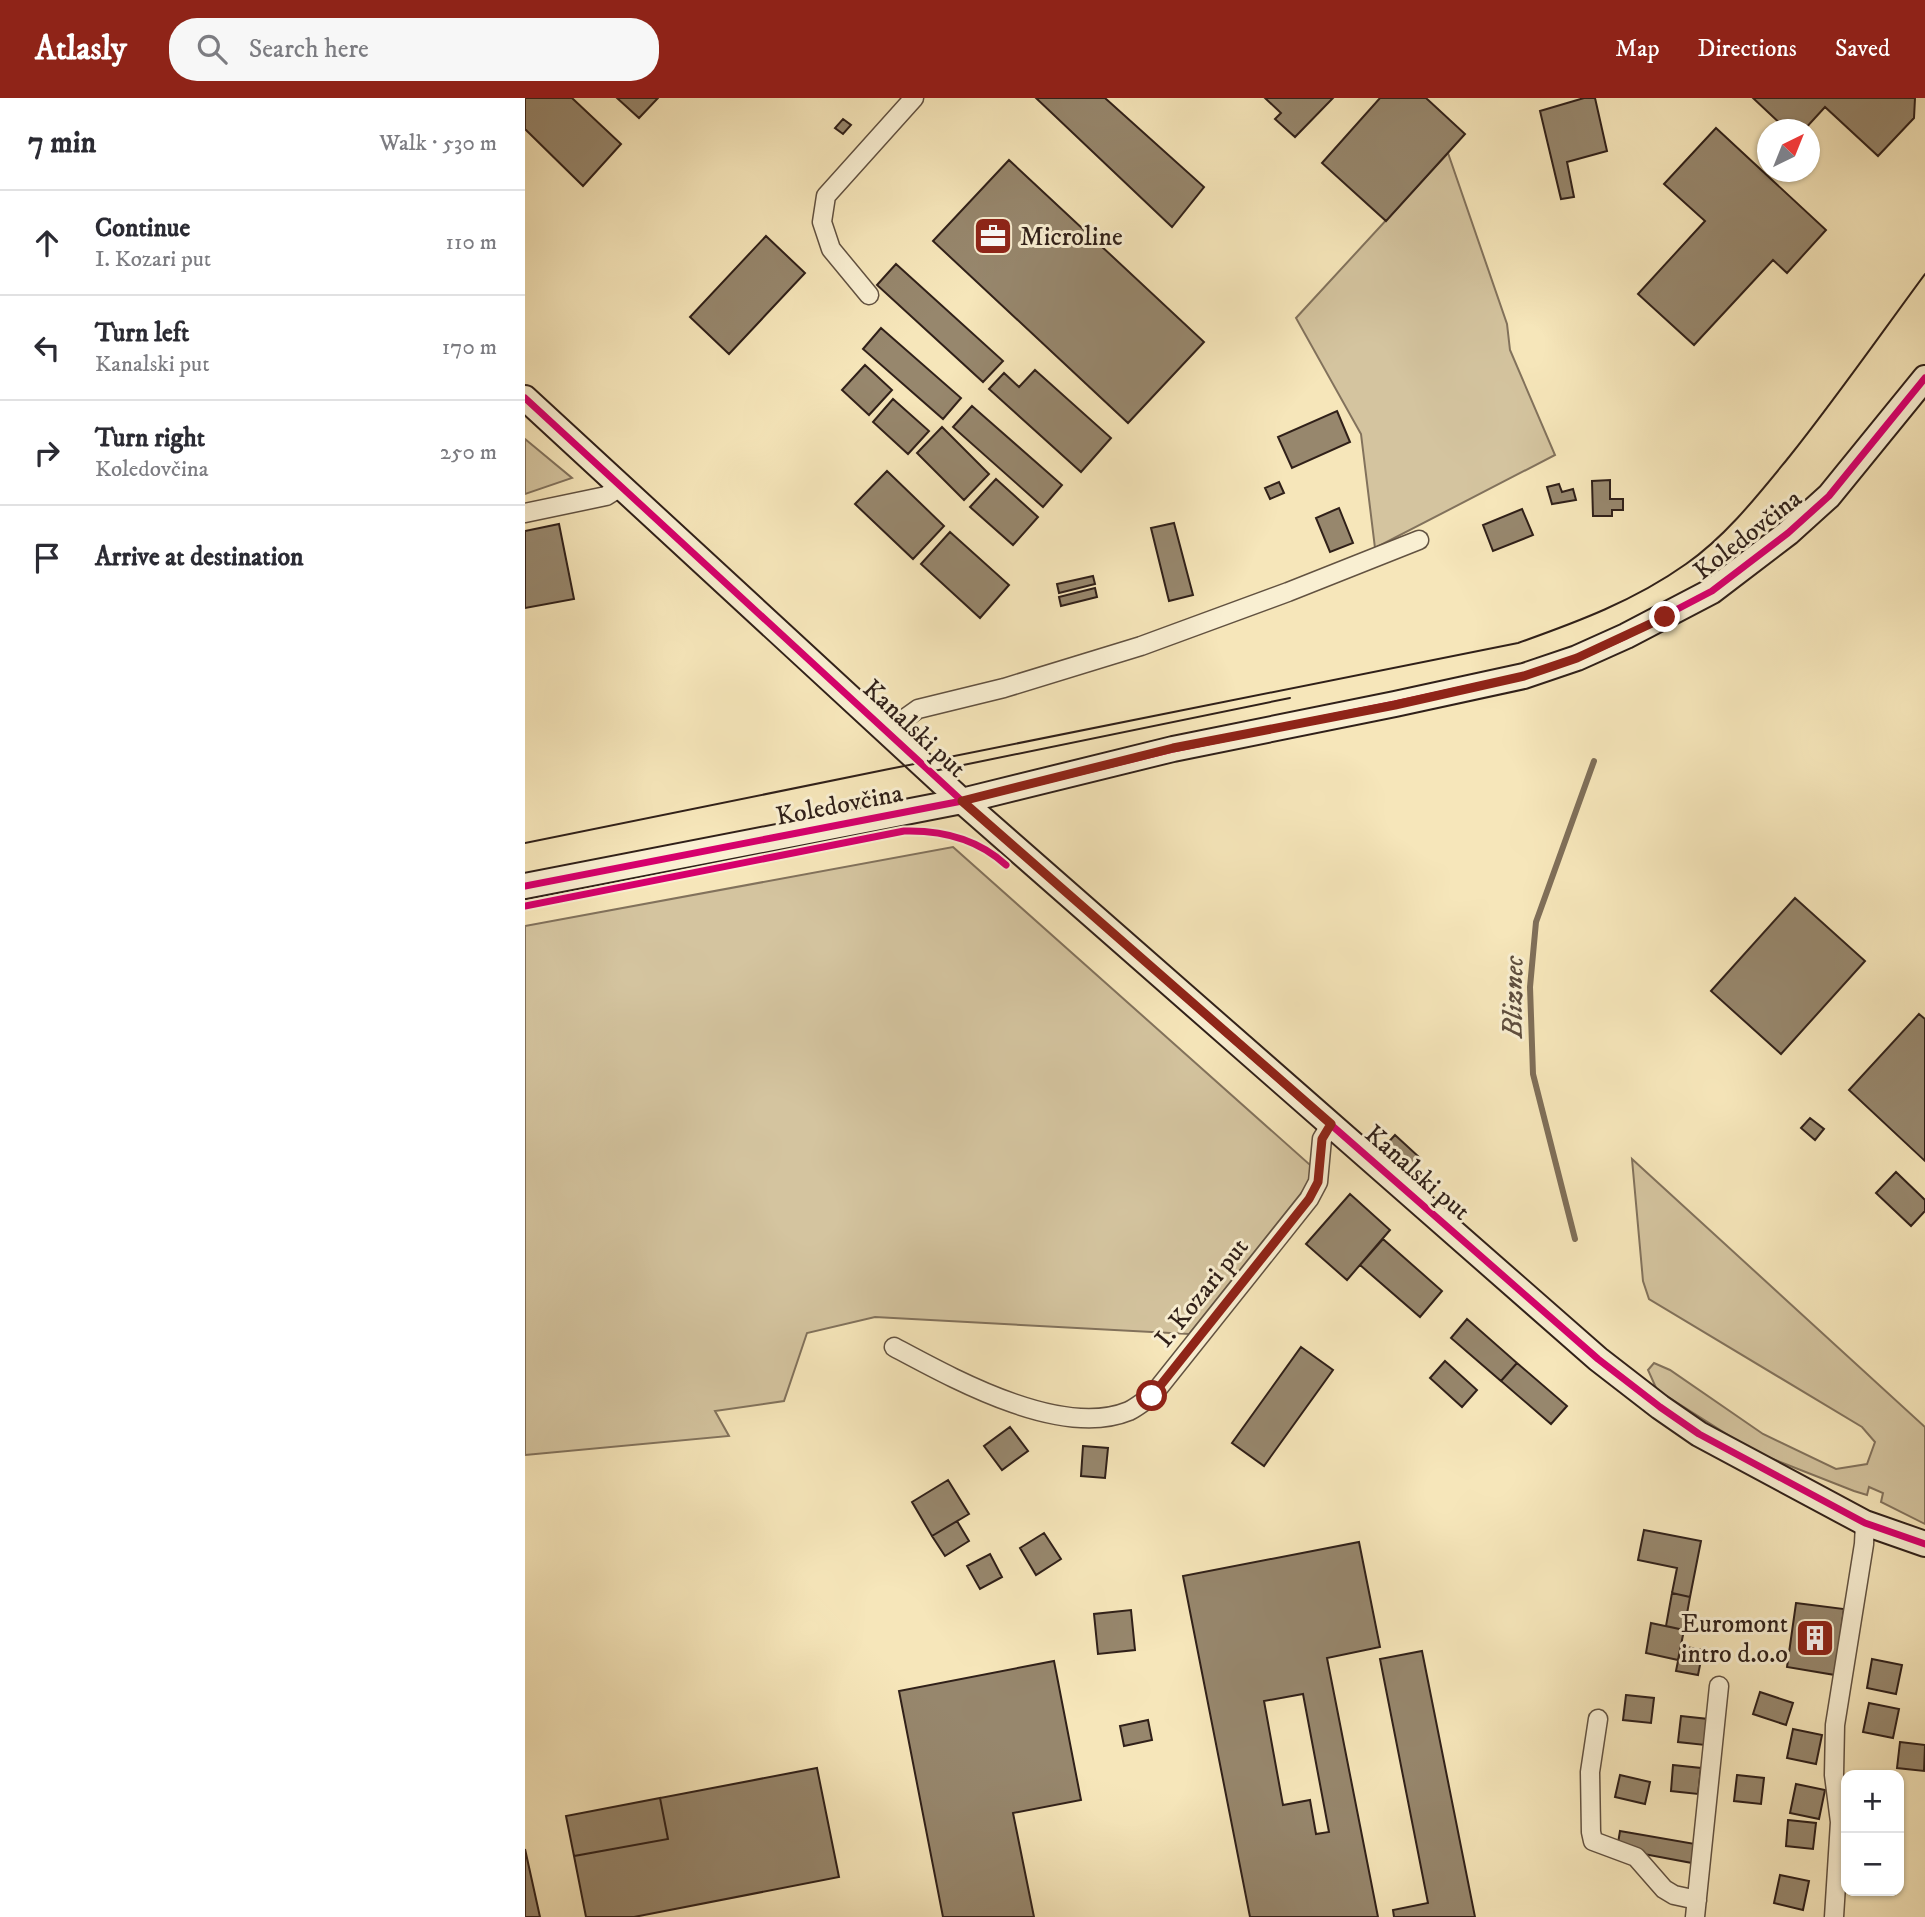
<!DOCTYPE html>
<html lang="en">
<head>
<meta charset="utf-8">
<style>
	body { margin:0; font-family:"IM FELL DW Pica",serif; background:#f7f7f7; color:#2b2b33 }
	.controls { position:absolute; right:21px; bottom:21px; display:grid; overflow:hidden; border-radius:14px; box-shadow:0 2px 5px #0004 }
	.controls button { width:63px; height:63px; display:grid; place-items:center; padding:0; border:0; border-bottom:2px solid #e1e1e2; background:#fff; color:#2b2b33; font:35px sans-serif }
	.compass { position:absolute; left:1232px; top:21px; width:63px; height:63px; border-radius:50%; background:#fff; box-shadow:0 2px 5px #0004; rotate:43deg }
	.stop { position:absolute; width:21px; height:21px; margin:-16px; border:5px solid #8f2418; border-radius:50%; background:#fff }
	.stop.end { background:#8f2418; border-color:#fff; box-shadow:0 2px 7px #0008 }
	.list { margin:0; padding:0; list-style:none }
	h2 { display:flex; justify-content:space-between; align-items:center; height:91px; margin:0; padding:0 28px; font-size:30px }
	h2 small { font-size:23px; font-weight:400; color:#7c7c81 }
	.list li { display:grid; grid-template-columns:46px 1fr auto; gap:21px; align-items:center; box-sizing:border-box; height:105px; padding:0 28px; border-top:2px solid #e1e1e2 }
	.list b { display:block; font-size:26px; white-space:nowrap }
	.list p { margin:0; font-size:23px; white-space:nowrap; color:#7c7c81 }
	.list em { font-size:23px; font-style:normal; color:#7c7c81 }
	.icon { flex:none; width:38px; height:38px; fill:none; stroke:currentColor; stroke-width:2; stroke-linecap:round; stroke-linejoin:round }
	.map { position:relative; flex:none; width:1400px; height:1819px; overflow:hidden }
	header { display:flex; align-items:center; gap:42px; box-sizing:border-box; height:98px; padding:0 35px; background:#8f2418; color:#fff }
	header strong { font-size:33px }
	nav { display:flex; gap:38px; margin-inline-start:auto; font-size:24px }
	.search { width:490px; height:63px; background:#f7f7f7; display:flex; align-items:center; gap:18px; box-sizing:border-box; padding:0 24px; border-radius:28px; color:#7c7c81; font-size:26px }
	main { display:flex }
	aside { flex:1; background:#fff }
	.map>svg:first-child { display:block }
	.green { fill:#d4c49f; stroke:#82725c; stroke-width:2 }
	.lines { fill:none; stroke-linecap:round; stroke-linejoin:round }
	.stream { stroke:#7f6f59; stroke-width:6 }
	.building { fill:#97876d; stroke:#302019; stroke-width:2; fill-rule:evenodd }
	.street-casing { stroke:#625241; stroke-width:21 }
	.secondary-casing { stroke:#302019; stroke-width:28 }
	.street { stroke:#f9efd2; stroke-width:18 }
	.secondary { stroke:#f9efd2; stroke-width:24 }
	.tram { stroke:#302019; stroke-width:2 }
	.cycleway-casing { stroke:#f9efd2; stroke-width:11 }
	.cycleway { stroke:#d6006c; stroke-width:7 }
	.route { stroke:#8f2418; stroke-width:9 }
	.labels { text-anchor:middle; stroke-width:6; stroke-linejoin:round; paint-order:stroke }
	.poi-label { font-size:26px; fill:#302019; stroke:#f9efd2; text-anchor:start }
	.street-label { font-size:26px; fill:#302019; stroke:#f9efd2 }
	.water-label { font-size:28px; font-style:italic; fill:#5e4e3e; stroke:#f9efd2 }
</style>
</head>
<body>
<header>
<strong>Atlasly</strong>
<div class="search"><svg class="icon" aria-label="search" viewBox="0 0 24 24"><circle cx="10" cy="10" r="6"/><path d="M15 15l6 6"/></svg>Search here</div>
<nav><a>Map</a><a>Directions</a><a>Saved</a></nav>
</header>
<main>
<aside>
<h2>7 min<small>Walk · 530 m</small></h2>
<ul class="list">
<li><svg class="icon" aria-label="ahead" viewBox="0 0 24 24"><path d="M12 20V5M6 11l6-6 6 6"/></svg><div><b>Continue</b><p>I. Kozari put</p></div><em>110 m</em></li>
<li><svg class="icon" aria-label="left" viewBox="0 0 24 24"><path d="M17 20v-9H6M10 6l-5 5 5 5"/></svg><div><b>Turn left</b><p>Kanalski put</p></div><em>170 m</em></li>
<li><svg class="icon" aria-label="right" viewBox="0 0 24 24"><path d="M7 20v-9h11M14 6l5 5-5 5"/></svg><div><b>Turn right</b><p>Koledovčina</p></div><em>250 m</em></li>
<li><svg class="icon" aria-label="arrive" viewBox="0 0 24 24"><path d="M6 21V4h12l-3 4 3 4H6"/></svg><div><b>Arrive at destination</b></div></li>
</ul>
</aside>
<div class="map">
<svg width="1400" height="1819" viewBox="0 0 1400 1819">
	<rect width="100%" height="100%" fill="#f6e6ba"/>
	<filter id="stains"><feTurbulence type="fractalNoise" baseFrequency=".00286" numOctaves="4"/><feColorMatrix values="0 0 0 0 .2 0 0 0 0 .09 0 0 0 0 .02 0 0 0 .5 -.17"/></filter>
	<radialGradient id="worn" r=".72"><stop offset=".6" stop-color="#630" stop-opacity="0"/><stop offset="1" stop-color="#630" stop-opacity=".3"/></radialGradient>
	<!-- green -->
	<path class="green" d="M923,55L982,226L985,252L1030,357L850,450L836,336L771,220Z
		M0,341L47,380L0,396Z
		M428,749L793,1074L664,1236L350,1219L282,1235L259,1303L190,1313L204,1338L0,1357V828Z
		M1107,1061L1400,1329V1426L1356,1404L1358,1395L1344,1389L1342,1397L1329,1393L1230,1354L1132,1292L1123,1272L1129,1265L1145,1272L1238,1336L1311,1371L1342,1366L1350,1344L1337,1329L1124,1201L1118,1183Z"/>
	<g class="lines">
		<!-- stream -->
		<path class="stream" d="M1050,1141L1008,976L1005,889L1011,824L1069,663"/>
	</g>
	<!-- building -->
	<path class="building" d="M0,0H47L96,46L58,88L0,31Z
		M92,0H133L114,20Z
		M511,0H580L679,89L647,129Z
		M740,0H808L770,39L750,21L756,15Z
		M855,0H901L940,36L861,123L797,65Z
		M1059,0H1070L1082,53L1042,64L1049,99L1036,101L1015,13Z
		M1228,0H1390L1389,20L1353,58L1300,9L1279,32H1262Z
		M318,21L326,27L318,36L310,30Z
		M1191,30L1301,132L1262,175L1248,162L1169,247L1113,196L1180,123L1139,86Z
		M484,62L679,244L603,325L408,143Z
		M241,138L280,175L204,256L165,219Z
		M371,166L478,263L458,284L352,187Z
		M356,230L436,300L418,321L338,251Z
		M340,267L367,292L344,317L317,292Z
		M510,272L586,340L556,374L464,291L479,275L494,289Z
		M368,301L404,333L383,356L348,324Z
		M447,308L537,387L518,409L428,329Z
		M812,313L825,344L767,370L753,339Z
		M417,329L464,376L439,402L392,355Z
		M362,373L419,428L388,461L330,406Z
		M471,381L513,419L488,447L445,409Z
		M1085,382V401H1098V412H1087V418H1068L1067,383Z
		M754,384L759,395L745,401L740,390Z
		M1034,386L1037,394L1048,391L1051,402L1027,406L1022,389Z
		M814,410L828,445L805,454L791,420Z
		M997,411L1008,437L968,453L958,427Z
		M649,425L668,497L644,503L626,430Z
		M34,426L49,501L0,510V433Z
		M425,434L484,487L455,520L396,466Z
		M568,478L570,486L534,495L532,486Z
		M570,490L572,499L536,508L534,499Z
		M1270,800L1340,863L1256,956L1186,893Z
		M1394,916L1400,921V1063L1324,992Z
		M1285,1020L1299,1031L1290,1042L1276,1030Z
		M870,1037L894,1059L882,1073L858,1050Z
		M1371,1074L1400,1102V1113L1386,1128L1351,1095Z
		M825,1096L865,1132L822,1182L781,1146Z
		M858,1141L917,1193L895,1219L835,1167Z
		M942,1221L992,1265L976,1283L926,1240Z
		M776,1249L808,1272L739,1368L707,1345Z
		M920,1263L952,1292L937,1309L905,1280Z
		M992,1265L1042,1308L1026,1326L976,1283Z
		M485,1329L503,1353L477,1372L459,1348Z
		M558,1348L583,1350L580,1380L556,1378Z
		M423,1382L444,1416L407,1438L387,1404Z
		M432,1423L444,1443L420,1458L407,1438Z
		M1119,1432L1176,1443L1165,1499L1147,1495L1152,1470L1113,1462Z
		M519,1435L536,1461L511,1477L495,1450Z
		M834,1444L855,1549L802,1560L853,1819H725L658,1478ZM778,1596L804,1734L791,1736L785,1702L758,1707L739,1603Z
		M465,1456L477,1479L455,1491L442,1468Z
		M1147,1495L1165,1499L1159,1532L1141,1528Z
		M1271,1505L1319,1511L1310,1577L1262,1569Z
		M606,1512L610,1552L573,1556L569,1516Z
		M1126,1525L1159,1532L1153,1562L1121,1555Z
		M1156,1548L1178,1552L1173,1577L1151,1573Z
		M897,1553L950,1819H869L868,1812L903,1805L855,1561Z
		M1347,1561L1377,1567L1371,1596L1342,1590Z
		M529,1563L556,1702L488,1715L509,1819H418L374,1593Z
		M1235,1594L1268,1605L1261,1627L1228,1616Z
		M1101,1597L1129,1600L1126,1625L1098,1622Z
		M1344,1605L1374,1611L1368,1640L1338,1634Z
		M1156,1618L1183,1621L1180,1647L1153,1644Z
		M623,1622L627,1642L599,1648L595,1628Z
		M1268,1631L1297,1637L1291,1666L1262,1660Z
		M1375,1644L1400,1647L1399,1673L1372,1670Z
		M1148,1667L1176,1670L1173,1696L1146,1693Z
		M292,1670L314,1779L109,1819H61L49,1758L143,1741L135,1700Z
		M1095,1677L1125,1684L1120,1706L1090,1699Z
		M1212,1677L1239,1680L1236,1706L1209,1703Z
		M1271,1686L1300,1692L1294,1721L1265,1715Z
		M135,1700L143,1741L49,1758L41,1718Z
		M1263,1722L1291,1725L1288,1751L1261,1748Z
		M1095,1733L1170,1746L1167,1765L1092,1751Z
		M0,1751L15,1819H0Z
		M1255,1777L1284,1783L1278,1812L1249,1805Z"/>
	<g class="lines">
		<!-- street casing -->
		<g class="street-casing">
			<path id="street" d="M344,197L306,151L297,124L301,98L389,0
				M0,415L81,398L97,388
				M362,633L393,611L479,590L616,548L763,494L894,442
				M369,1249C429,1281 536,1341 604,1313C612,1309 619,1303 627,1298L784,1101L793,1084L797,1041L806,1026
				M1073,1621L1065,1674L1066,1734L1068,1743L1111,1759L1139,1791L1149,1797L1172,1802
				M1170,1819L1194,1588
				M1309,1819L1315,1724L1309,1677L1310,1627L1339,1446L1340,1425"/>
		</g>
		<!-- secondary casing -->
		<g class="secondary-casing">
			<path id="secondary" d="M0,300L437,703L1073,1261L1135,1309L1174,1336L1340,1425L1400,1446
				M0,788L437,703L648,651L870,606L999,578L1052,560L1101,538L1187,493L1263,435L1304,398L1400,280"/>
		</g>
		<!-- street -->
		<use href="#street" class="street"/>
		<!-- secondary -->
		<use href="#secondary" class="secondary"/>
		<!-- tram -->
		<path class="tram" d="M409,673L765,600
			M0,745C331,678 661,610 993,545C1052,524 1109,503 1161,466C1201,438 1233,397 1264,359C1311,300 1355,237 1400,176"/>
		<!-- cycleway casing -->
		<g class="cycleway-casing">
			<path id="cycleway" d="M0,300L437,703L1073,1261L1135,1309L1174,1336L1340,1425L1400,1446
				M0,788L437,703L648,651L870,606L999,578L1052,560L1101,538L1187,493L1263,435L1304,398L1400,280
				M0,808L379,733C416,732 453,741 481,767"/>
		</g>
		<!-- cycleway -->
		<use href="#cycleway" class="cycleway"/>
	</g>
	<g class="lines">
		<!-- route -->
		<path class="route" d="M627,1298L784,1101L793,1084L797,1041L806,1026L437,703L648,650L870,607L999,578L1052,560L1140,519"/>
	</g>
	<!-- icons -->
	<defs>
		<g id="office-square" transform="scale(2.0125)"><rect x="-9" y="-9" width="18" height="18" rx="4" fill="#8f2418" stroke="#f9efd2"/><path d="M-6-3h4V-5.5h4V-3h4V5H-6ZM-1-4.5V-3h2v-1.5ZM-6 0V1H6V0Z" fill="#fff"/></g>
		<g id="building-square" transform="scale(2.0125)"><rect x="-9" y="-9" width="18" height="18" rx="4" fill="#8f2418" stroke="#f9efd2"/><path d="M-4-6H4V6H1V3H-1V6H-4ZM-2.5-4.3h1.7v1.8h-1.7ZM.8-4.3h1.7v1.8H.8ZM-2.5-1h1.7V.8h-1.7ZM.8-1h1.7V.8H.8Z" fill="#fff"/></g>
	</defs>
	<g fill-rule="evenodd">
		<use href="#office-square" x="468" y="138"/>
		<use href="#building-square" x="1290" y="1540"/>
	</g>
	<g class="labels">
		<!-- poi labels -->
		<g class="poi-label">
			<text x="495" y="147">Microline</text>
			<text x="1263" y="1534" text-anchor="end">Euromont<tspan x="1263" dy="30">intro d.o.o</tspan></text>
		</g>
		<!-- street labels -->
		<g class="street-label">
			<text transform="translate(1222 436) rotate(-38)" y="9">Koledovčina</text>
			<text transform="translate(390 630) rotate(43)" y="9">Kanalski put</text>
			<text transform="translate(314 706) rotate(-11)" y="9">Koledovčina</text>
			<text transform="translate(893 1074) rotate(41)" y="9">Kanalski put</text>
			<text transform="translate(676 1194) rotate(-51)" y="9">I. Kozari put</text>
		</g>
		<!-- water labels -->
		<g class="water-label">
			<text transform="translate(987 899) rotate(-89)" y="10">Bliznec</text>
		</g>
	</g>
	<rect width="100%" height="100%" filter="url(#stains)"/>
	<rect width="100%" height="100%" fill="url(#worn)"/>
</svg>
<div class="controls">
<button>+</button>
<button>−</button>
</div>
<svg class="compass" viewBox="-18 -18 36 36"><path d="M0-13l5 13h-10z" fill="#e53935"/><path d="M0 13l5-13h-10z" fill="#7c7c81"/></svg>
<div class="stop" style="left:627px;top:1298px"></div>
<div class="stop end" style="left:1140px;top:519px"></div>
</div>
</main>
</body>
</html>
